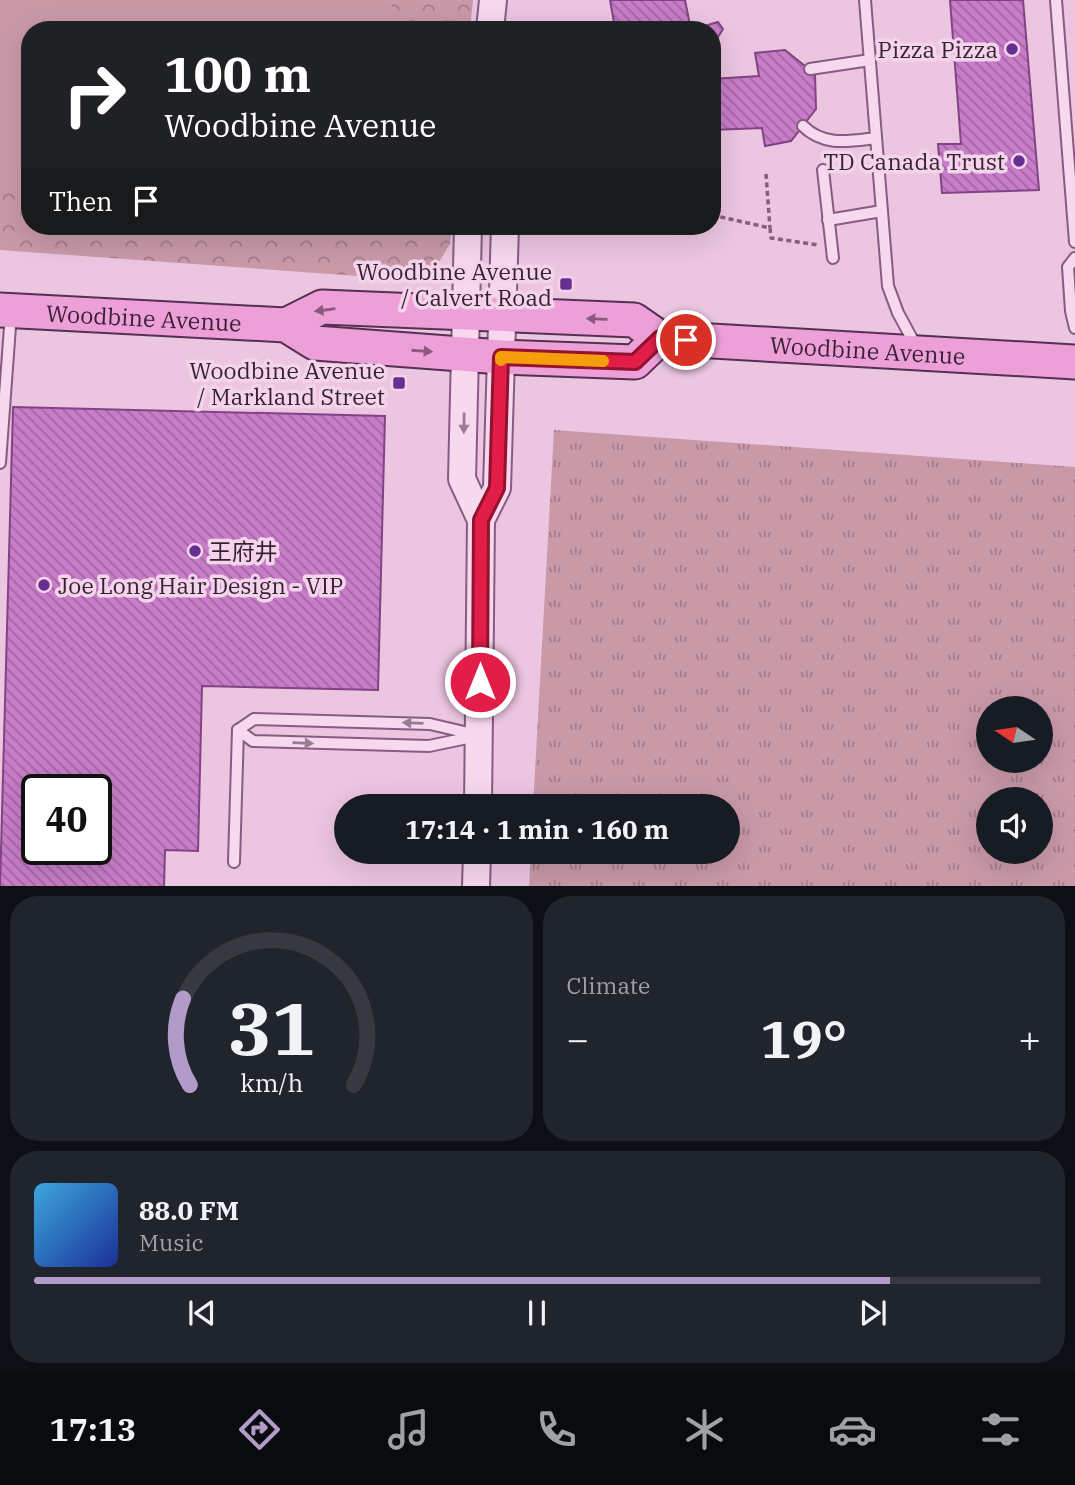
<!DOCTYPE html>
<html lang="en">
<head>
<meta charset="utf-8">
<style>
	body { margin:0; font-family:"IBM Plex Serif","Noto Sans SC",serif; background:#20242c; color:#f1f3f6; height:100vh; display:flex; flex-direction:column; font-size:26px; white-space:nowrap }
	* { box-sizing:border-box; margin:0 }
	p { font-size:23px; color:#9ea1a6 }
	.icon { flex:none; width:38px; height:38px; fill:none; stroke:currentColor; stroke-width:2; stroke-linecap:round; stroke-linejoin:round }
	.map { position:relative; height:886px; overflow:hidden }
	.drawer { display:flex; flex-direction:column; gap:10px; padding:10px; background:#0d0f14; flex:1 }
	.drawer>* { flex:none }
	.hud { position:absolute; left:21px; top:21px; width:700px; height:214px; border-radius:28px; box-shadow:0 7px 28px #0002; background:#202124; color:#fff; overflow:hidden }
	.needle { width:46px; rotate:283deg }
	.fabs { position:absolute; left:976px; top:696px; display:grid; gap:14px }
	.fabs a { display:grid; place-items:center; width:77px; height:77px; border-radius:50%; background:#171b24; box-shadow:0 7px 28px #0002; font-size:35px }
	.speed { position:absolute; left:21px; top:774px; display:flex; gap:14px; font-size:35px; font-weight:700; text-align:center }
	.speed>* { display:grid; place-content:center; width:91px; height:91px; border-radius:50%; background:#171b24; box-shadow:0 7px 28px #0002; line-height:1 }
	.speed .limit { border:4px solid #111; border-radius:10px; background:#fff; color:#111 }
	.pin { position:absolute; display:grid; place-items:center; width:60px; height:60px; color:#fff; margin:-30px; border:4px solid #fff; border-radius:50%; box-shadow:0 2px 7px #0007 }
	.me { position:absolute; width:77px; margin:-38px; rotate:0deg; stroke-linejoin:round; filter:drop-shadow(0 0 5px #0008) }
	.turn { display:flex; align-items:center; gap:24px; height:147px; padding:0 28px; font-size:32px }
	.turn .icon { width:91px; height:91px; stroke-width:2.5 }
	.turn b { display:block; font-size:49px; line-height:60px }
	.then { display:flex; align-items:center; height:66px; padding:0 28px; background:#0003; gap:14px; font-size:26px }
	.big { font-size:52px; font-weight:700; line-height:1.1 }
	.drawer .widget { flex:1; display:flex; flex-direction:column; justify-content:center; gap:10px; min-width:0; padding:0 24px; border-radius:28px; background:#20242c }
	.drawer .dial { align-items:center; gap:0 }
	.dial svg { height:182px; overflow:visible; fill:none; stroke:#363941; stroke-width:7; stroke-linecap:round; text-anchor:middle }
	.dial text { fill:#f1f3f6; stroke:none }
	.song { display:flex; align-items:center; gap:21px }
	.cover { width:84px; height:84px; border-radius:10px; background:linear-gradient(135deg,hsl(200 70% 55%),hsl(230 70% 35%)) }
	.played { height:7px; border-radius:4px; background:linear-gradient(90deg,#b39bc9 85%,#363941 85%) }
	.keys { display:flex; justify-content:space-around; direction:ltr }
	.heat { display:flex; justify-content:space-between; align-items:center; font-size:38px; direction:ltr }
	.drawer .tiles { flex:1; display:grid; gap:10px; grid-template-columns:1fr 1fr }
	.widget:last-child { grid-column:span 2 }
	.trip { position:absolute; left:334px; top:794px; width:406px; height:70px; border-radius:35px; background:#171b24; box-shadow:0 7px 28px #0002; font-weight:700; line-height:70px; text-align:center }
	.tab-bar { display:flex; height:112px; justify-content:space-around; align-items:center; background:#090b0e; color:#9ea1a6 }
	.tab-bar .icon { width:49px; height:49px }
	.tab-bar .active { color:#b39bc9 }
	.tab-bar b { font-size:32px; color:#f1f3f6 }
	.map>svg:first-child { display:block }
</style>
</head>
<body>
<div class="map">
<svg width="1075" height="887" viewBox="0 0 1075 887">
	<defs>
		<pattern id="grass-tufts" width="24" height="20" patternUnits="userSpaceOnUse" patternTransform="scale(1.75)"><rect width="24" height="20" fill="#c999a8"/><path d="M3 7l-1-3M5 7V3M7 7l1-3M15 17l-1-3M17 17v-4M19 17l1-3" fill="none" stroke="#a47c8a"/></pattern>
		<pattern id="forest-crowns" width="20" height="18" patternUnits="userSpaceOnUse" patternTransform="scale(1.75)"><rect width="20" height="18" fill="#c999a8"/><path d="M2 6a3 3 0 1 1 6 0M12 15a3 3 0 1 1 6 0" fill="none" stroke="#a47c8a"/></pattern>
		<pattern id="building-back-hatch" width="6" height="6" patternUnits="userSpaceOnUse" patternTransform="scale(1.75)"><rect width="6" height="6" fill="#c87dc8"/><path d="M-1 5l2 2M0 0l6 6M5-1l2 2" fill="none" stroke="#a366a3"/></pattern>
	</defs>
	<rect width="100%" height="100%" fill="#ecc5e1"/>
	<path fill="url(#grass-tufts)" fill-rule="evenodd" d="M554,430L1075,467V886H529L531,852H728V807H533ZM989,709H1041V761H989ZM989,800H1041V852H989Z"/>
	<polygon fill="url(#forest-crowns)" points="0,0 473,0 470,30 30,30 30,226 452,226 450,244 427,281 0,250"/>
	<polygon fill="#c999a8" points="0,0 392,0 390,30 30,30 30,186 0,185"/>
	<g fill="url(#building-back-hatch)" stroke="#824384" stroke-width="2" fill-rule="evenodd">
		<polygon points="610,0 685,0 691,30 625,30 615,28"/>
		<polygon points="950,0 1023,0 1039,190 942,193 938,144 961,144"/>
		<polygon points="718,22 723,29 718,37 712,40 712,30 691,30"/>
		<polygon points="785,50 815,74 816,109 791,141 765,146 762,128 712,130 712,79 759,76 755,53"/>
		<path d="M13,407L385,416L378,690L202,686L198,851L165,850L164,887H0ZM37,789H96V849H37Z"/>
	</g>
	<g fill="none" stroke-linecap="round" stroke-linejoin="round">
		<g stroke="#865c81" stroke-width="14">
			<g id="service">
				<polyline points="865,0 888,286 898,313 917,348"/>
				<polyline points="1056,0 1075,242"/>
				<polyline points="810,69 870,60"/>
				<path d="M803,126C824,147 850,141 876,138"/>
				<polyline points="823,170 833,258"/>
				<polyline points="828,220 882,211"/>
				<polyline points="1075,258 1068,267 1071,311 1075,328"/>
				<polyline points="0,463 11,313"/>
				<polyline points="238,730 254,719 430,724 477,735"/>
				<polyline points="238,730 253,741 429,746 477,736"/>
				<polyline points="234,862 238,730"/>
			</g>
		</g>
		<g stroke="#865c81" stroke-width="30">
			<g id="tertiary">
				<polyline points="490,30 493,0"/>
				<polyline points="468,226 462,479 481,520 478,807"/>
				<polyline points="481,520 497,488 505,226"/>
				<polyline points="476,887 477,852"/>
			</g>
		</g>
		<g stroke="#543052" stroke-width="37">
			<g id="primary">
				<path id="s1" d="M0,310L286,325L315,343L501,357L635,362L660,338"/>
				<path id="s2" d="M286,325L322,307L634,320L660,338L1075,362"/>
			</g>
		</g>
		<g stroke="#865c81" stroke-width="3.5" stroke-dasharray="5 3.5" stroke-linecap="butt">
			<polyline points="766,174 770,228"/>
			<polyline points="712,215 770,228 771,238 818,245"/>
		</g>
		<use href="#service" stroke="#f7d8ee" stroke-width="10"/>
		<use href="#tertiary" stroke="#f7d8ee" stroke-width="26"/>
		<use href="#primary" stroke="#ed9fd8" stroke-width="33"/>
	</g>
	<defs><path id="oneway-solid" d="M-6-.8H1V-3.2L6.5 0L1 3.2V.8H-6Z" transform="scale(1.75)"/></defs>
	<g fill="#89597e">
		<use href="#oneway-solid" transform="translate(325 310) rotate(172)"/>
		<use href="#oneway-solid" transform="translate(597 319) rotate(-178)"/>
		<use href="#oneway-solid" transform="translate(422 351) rotate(4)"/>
	</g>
	<g fill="#977c92">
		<use href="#oneway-solid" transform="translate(464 423) rotate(91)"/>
		<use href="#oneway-solid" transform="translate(413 723) rotate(-178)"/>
		<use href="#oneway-solid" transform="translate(303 743) rotate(2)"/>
	</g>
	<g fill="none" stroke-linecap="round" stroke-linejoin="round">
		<g stroke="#92132f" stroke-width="18">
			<polyline id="route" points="480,682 481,520 497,488 501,357 635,362 660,338 686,340"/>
		</g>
		<use href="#route" stroke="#e11d48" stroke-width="12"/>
		<polyline stroke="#f59e0b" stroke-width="12" points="501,360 501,357 603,361"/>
	</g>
	<g fill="#682f92" stroke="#f4d4ea" stroke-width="2.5">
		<circle cx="1012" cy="49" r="7"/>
		<circle cx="1019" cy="161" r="7"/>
		<rect x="559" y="277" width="14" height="14" rx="3.5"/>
		<rect x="392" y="376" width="14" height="14" rx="3.5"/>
		<circle cx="195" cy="551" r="7"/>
		<circle cx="44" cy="585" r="7"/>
	</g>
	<g text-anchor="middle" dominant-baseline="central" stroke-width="7" stroke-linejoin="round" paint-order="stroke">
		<g font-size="23" fill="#371f35" stroke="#f4d4ea" text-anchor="end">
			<text x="998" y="49">Pizza Pizza</text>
			<text x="1005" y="161">TD Canada Trust</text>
			<text x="552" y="271">Woodbine Avenue<tspan x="552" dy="26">/ Calvert Road</tspan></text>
			<text x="385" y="370">Woodbine Avenue<tspan x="385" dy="26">/ Markland Street</tspan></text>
			<text x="209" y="551" text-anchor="start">王府井</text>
			<text x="58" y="585" text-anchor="start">Joe Long Hair Design - VIP</text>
		</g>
		<g font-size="23" fill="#371f35" stroke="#f4d4ea">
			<text stroke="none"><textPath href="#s1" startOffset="144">Woodbine Avenue</textPath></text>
			<text stroke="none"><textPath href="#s2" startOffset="592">Woodbine Avenue</textPath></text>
		</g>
	</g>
</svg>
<div class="fabs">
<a><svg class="needle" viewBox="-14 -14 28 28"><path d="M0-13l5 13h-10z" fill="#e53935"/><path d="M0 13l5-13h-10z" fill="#9ea1a6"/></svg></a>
<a><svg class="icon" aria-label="sound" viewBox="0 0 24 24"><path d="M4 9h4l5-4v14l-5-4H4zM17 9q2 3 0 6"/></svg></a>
</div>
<div class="speed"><div class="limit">40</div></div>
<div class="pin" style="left:686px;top:340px;background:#d93025"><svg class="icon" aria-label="arrive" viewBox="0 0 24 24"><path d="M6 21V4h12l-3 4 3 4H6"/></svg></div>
<svg class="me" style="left:480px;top:682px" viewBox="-20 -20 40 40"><circle r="17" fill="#e11d48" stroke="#fff" stroke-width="3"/><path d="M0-11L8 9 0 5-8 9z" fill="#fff"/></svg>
<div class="trip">17:14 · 1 min · 160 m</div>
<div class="hud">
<div class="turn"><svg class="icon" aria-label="right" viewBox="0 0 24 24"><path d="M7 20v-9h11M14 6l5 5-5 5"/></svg><div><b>100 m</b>Woodbine Avenue</div></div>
<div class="then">Then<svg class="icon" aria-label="arrive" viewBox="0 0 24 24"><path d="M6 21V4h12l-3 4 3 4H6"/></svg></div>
</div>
</div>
<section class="drawer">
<div class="tiles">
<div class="widget dial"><svg viewBox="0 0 100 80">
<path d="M14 69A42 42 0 1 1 86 69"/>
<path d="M14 69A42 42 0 0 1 11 31" stroke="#b39bc9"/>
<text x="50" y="56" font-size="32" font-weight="700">31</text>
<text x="50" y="72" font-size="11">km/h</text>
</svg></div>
<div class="widget"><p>Climate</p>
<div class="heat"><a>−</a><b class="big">19°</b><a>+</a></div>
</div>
<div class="widget">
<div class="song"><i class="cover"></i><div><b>88.0 FM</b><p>Music</p></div></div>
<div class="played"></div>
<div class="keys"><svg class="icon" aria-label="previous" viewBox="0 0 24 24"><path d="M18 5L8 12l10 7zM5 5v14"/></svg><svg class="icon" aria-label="pause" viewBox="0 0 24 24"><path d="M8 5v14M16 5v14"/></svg><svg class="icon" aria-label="next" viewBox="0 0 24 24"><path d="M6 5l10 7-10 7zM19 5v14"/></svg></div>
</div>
</div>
</section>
<nav class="tab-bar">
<b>17:13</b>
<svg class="icon active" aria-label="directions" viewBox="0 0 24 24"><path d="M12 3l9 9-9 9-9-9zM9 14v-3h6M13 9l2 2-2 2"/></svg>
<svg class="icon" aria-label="music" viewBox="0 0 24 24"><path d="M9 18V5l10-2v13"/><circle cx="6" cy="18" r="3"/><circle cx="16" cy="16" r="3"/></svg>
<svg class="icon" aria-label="phone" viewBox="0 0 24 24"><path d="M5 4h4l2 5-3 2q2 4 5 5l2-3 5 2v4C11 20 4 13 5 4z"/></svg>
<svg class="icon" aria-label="climate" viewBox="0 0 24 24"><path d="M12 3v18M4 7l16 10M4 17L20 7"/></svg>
<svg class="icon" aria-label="car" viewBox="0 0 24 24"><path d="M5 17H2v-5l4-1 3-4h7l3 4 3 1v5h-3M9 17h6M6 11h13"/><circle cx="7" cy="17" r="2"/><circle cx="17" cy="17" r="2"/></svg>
<svg class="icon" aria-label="filters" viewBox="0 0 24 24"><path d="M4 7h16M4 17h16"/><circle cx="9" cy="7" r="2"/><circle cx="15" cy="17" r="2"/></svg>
</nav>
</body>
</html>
